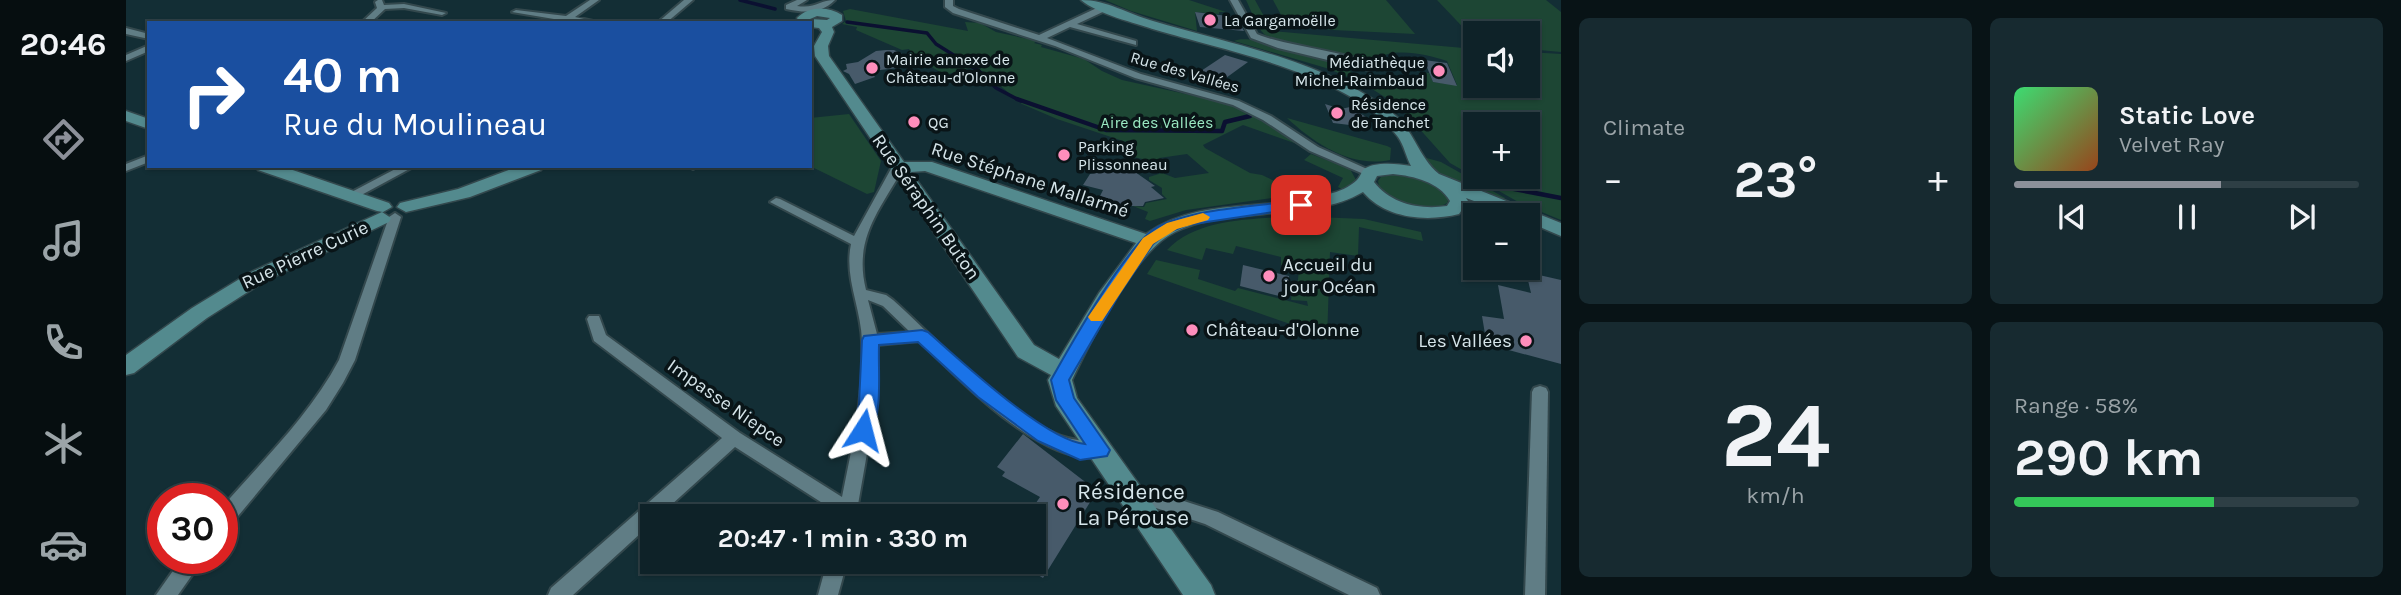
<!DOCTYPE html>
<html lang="en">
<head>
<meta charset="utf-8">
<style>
	body { margin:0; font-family:Karla,sans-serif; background:#172a30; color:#f1f3f6; height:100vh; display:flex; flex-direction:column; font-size:26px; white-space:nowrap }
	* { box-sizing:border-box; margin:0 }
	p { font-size:23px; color:#9ba4a8 }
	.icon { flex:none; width:38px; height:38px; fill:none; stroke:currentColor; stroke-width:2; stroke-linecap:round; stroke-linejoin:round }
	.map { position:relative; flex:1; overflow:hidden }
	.details { display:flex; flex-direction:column; gap:18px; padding:18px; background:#081316; width:840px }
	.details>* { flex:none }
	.guide { position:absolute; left:21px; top:21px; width:665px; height:147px; border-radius:0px; box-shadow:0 2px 5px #0004,0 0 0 2px #2e3f45; background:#1a4fa0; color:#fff; overflow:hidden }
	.controls { position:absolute; left:1337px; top:21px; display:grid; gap:14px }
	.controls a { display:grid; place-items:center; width:77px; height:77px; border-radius:0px; background:#0e2228; box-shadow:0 2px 5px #0004,0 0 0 2px #2e3f45; font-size:35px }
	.speed { position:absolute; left:21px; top:483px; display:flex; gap:14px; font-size:35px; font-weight:700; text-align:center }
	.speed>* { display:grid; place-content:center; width:91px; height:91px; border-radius:50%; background:#0e2228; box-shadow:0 2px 5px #0004,0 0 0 2px #2e3f45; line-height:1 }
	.speed .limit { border:10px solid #d22; background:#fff; color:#111 }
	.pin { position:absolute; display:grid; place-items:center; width:60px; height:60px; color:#fff; margin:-30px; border-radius:14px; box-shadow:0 4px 10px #0006 }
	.me { position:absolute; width:77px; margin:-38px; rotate:9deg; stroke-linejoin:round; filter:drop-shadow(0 0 5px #0008) }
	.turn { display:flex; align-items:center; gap:24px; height:147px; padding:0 21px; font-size:32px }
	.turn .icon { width:91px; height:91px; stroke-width:2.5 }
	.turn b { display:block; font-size:49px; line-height:60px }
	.big { font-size:52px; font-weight:700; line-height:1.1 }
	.details .tile { flex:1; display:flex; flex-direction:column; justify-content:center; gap:10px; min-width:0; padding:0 24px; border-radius:10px; background:#172a30 }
	.details .dial { align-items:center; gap:0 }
	.dial b { font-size:91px; line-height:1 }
	.song { display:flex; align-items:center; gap:21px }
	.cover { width:84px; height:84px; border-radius:10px; background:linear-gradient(135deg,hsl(140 70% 55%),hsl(20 70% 35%)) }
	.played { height:7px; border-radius:4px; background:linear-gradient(90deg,#8c9099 60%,#2e3f45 60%) }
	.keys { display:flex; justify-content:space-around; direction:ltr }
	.heat { display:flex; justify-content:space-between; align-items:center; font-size:38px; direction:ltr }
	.charge { height:10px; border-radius:5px; background:linear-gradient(90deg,#34c759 58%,#2e3f45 0) }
	.details .tiles { flex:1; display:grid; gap:18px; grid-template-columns:repeat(2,1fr) }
	.trip { position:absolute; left:514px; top:504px; width:406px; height:70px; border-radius:0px; background:#0e2228; box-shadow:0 2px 5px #0004,0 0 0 2px #2e3f45; font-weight:700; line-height:70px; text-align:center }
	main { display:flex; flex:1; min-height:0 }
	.tabs { display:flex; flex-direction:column; width:126px; justify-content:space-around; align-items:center; background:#060e10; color:#9ba4a8 }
	.tabs .icon { width:49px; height:49px }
	.tabs .on { color:#8c9099 }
	.tabs b { font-size:32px; color:#f1f3f6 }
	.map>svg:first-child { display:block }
</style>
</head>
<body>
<main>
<nav class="tabs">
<b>20:46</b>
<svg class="icon on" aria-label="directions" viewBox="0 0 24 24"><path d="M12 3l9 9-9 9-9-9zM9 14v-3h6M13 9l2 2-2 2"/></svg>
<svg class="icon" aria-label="music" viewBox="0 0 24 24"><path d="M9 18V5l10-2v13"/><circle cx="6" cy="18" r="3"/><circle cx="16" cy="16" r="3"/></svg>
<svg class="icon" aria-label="phone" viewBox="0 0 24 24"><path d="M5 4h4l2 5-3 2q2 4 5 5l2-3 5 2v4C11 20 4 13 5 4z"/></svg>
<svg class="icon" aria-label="climate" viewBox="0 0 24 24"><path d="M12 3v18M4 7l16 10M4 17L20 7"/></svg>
<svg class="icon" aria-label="car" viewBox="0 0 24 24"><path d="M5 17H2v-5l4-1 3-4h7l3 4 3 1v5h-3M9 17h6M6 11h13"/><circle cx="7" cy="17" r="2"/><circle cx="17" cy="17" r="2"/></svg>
</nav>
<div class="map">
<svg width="1435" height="595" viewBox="0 0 1435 595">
	<rect width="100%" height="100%" fill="#132e35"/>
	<g fill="#1d4634" fill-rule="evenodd">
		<polygon points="979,0 1063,0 1100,12 1093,12 1093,14 1069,12 1071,31 1005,11"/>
		<path d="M1120,0H1129L1146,31L1349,49V86H1402V52L1435,54V220L1394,203L1324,163L1273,106L1235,82L1200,68L1108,41C1121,34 1164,50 1181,53C1188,61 1202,58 1212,61C1220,64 1223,72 1229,75C1244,82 1281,94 1293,81H1298L1293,72L1303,73L1307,82L1331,85L1321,61C1302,55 1281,50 1262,54C1257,55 1251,59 1246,60C1238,60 1143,39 1138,34C1130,26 1125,10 1120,0ZM1349,124H1402V177H1349Z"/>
		<polygon points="1147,0 1260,0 1289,34 1207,30 1160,24"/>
		<polygon points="1311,0 1420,0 1435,12 1435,52 1402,49 1402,33 1349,33 1349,40"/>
		<polygon points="724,9 842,31 839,22 854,23 870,32 911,41 908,43 916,45 915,47 958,59 976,71 996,80 1105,104 1121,111 1171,144 1117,125 1077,145 1079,148 1124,173 1136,175 1175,194 1060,210 1024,221 1019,219 1022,212 1007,206 1018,207 1020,203 1041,199 1036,194 1036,188 1023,180 1023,177 1036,173 1049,178 1083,173 1061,154 1033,158 1037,163 1034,163 1003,156 1004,151 1000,150 1003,143 931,119 896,104 858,72 844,68 819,75 786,55 783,49 776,50 730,30 731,27 716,24 720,21 717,11"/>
		<polygon points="723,114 755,161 748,192 741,194 684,166 684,118"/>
		<path d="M1161,118L1261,146L1265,148L1264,160C1225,168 1189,144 1161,118Z"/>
		<polygon points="1185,154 1224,169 1230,180 1220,191 1212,187 1217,178 1178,160"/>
		<path d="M1297,157L1315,162L1379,198L1377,200C1351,193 1313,181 1297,157Z"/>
		<path d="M1271,174C1292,178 1310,181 1323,199L1321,203C1301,215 1267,203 1253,186L1252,181L1255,177Z"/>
		<path d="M1166,216L1238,219L1295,232L1297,241L1233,227L1232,256L1204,252L1201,340L1164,324L1021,274L1030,260L1074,270L1072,279L1109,291L1112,288L1182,306L1181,301L1165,300L1166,290L1171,289L1173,270L1155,265V257L1110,246L1107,254L1080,248L1076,260L1041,250C1072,218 1123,220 1166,216Z"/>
	</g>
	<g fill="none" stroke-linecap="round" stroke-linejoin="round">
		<g stroke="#0b1031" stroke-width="3.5">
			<polyline points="614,0 649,9"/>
			<polyline points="721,22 801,33 810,44 853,71 870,88 895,101"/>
		</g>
		<g stroke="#0b1031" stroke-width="4.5">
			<polyline points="891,99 980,130 1096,131 1099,122 1124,116"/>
			<polyline points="1359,179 1383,188 1435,198"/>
		</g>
	</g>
	<g fill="#475a6a">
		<polygon points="1069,12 1110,17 1118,31 1074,27"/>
		<polygon points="760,50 768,50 799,65 745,71 749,77 729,84 723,74 717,71 721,69 720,64 732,62 750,51"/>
		<polygon points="1099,55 1122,62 1093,83 1069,75"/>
		<polygon points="1298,60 1321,63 1331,86 1307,82"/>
		<polygon points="1199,104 1215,109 1224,107 1240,117 1232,126 1207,123"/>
		<polygon points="1002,167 1029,186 1025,187 1038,198 1019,202 1017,206 997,206 972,200 977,190 957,185 964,174 975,172 976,168"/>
		<polygon points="1117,265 1163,276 1161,298 1114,286"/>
		<polygon points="1400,272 1435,280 1435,364 1379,349 1360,340 1356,316 1378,319 1372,285 1405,293"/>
		<polygon points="897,434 971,491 917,578 890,562 908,562 908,516 901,516 914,497 876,476 879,472 871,467"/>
	</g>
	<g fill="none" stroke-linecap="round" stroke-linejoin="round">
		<g stroke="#33484d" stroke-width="4">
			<g id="street">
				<polygon points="252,0 256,0 258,5 278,4 320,13 316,15 278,8 259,9 244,23 235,23 251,8 249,2"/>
				<polygon points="464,0 473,0 449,17 476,23 452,23 386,12 390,10 440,16"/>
				<polygon points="558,0 567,0 540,23 531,23"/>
				<path d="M671,0H681L671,6C690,9 693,0 709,0C695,14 679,13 660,9V5Z"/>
				<polygon points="819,0 827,0 827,6 833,9 913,35 975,6 981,6 981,10 951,24 1010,41 1010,45 944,27 921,38 1015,74 1113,101 1145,116 1192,147 1250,173 1244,176 1240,175 1184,151 1137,120 1107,105 1009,78 929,46 827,13 819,7"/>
				<path d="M1104,0H1112L1131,34C1164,48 1223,50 1248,67L1243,70L1152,48L1125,38Z"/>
				<polygon points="0,28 23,34 23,39 0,34"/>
				<polygon points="23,45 23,51 0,61 0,55"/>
				<polygon points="23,155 23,162 0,171 0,164"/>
				<path d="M772,164L778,167C754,210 727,238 740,290L760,295L767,300C815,343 870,406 928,433C949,443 962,439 980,445L983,450L980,455C923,474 831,378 794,341L751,345L749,408L730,516H712V513L609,447L533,516H527V522L447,595H422L425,588L596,438L468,341L461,319L463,316H473L480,335L614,433L716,497C726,446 739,393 736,341C735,307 718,278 725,244L644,202L650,198L654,199L728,236L766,167ZM742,300L757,306L784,332L751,334Z"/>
				<polygon points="275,166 289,166 228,199 224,200 218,196"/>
				<polygon points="561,166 572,166 567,169"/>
				<path d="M269,213L275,217L229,360L217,383L200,410L103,527L96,529V507C137,460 184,415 213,360L263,217Z"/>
				<polygon points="1414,386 1420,388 1422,392 1419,595 1399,595 1406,392 1408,388"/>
				<polygon points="1030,492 1092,512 1251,588 1254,595 1223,595 1079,524 1030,508 1010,509 1004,506 1001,501 1004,496"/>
				<polygon points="56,558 78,558 52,595 30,595"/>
				<polygon points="701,562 721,562 712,595 692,595"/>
			</g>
		</g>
		<g stroke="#33484d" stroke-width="3">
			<g id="secondary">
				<path d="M955,0C981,0 1002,14 1027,21C1107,45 1198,60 1265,112C1288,129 1292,157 1313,174L1435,223V236L1402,222V215H1386L1340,198L1342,201L1333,214C1301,222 1260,219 1237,192C1208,209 1172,211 1138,214C1108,217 1077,218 1049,232C1009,251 965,340 946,380L951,398L1085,585L1089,595H1057L930,406L922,380L925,375L892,357L689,56L688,46L696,32L693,28L684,27V23H674L671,18C683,6 702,6 716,15V21L706,27L708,32L702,46L703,56L778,162H806L1020,234C1073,196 1143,212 1203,194C1212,192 1224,187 1231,180C1234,177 1235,173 1237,170C1248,161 1272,164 1285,166C1280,157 1278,145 1272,137C1228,75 1100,51 1030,30C1009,23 971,14 955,0ZM691,16L704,18L701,20L684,19ZM799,171L1010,243L973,293L933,359L908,345L785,172ZM1267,174C1288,176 1313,182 1324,201L1321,206C1294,210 1265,204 1248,182L1251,176Z"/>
				<polygon points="0,111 23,119 23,129 0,121"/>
				<polygon points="130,166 155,166 263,203 266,207 257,212 251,211 132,170"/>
				<polygon points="393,166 417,166 415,170 344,197 280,212 271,207 274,203 332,189"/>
				<polygon points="256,212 265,218 263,222 139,281 81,318 8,373 0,375 0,355 66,308 125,272"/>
			</g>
		</g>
		<use href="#street" fill="#607d85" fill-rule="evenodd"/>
		<use href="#secondary" fill="#538a8e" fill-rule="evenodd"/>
	</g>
	<path fill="#1a73e8" stroke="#114b97" stroke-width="2" d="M1175,200L1182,205L1180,207L1061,225L1041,233L1027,244L994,293L943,380L948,398L984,450L981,456L954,460L912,441L852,397L792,342L753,345C752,373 757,411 744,436L737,438L730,436L727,430L733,404L736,340L738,336L796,330L802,332C834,360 919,440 959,444L930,400L925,380C944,346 1001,243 1032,227C1067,208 1135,206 1175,200Z"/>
	<polygon fill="#f59e0b" points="1077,213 1084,217 1082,220 1051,229 1027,244 976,321 965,321 962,317 1017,238 1041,223"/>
	<g fill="#fe8ebc" stroke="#091417" stroke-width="2.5">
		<circle cx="1084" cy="20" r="7"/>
		<circle cx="746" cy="68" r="7"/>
		<circle cx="1313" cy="71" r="7"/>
		<circle cx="1211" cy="113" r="7"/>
		<circle cx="788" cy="122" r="7"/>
		<circle cx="938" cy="155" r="7"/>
		<circle cx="1143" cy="276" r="7"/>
		<circle cx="1066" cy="330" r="7"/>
		<circle cx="1400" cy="341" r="7"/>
		<circle cx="937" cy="504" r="7"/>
	</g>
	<g text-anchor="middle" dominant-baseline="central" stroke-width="7" stroke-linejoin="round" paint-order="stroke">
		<g font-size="16" fill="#d6e5ea" stroke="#091417" text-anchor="start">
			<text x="1098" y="20">La Gargamoëlle</text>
			<text x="760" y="59">Mairie annexe de<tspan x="760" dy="18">Château-d'Olonne</tspan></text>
			<text x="1299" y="62" text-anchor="end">Médiathèque<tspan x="1299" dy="18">Michel-Raimbaud</tspan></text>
			<text x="1225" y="104">Résidence<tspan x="1225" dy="18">de Tanchet</tspan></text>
			<text x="802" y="122">QG</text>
			<text x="952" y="146">Parking<tspan x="952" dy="18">Plissonneau</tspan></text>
		</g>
		<g font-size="16" fill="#d6e5ea" stroke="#091417">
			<text transform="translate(1059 72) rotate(16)">Rue des Vallées</text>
		</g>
		<g font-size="16" fill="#9ae8c2" stroke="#091417">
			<text x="1031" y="122">Aire des Vallées</text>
		</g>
		<g font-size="19" fill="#d6e5ea" stroke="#091417">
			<text transform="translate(904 180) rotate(18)">Rue Stéphane Mallarmé</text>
			<text transform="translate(800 207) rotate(55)">Rue Séraphin Buton</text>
			<text transform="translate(179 255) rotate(-25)">Rue Pierre Curie</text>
			<text transform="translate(600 403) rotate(35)">Impasse Niepce</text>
		</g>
		<g font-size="19" fill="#d6e5ea" stroke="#091417" text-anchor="start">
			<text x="1157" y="265">Accueil du<tspan x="1157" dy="22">jour Océan</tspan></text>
			<text x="1080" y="330">Château-d'Olonne</text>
			<text x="1386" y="341" text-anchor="end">Les Vallées</text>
		</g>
		<g font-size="23" fill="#d6e5ea" stroke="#091417" text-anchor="start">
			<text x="951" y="491">Résidence<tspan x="951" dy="26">La Pérouse</tspan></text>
		</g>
	</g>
</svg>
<div class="controls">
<a><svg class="icon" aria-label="sound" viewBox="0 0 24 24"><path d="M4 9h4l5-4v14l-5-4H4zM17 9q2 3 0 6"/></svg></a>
<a>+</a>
<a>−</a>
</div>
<div class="speed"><div class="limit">30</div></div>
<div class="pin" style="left:1175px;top:205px;background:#d93025"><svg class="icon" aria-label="arrive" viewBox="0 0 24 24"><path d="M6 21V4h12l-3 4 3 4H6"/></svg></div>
<svg class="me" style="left:737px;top:430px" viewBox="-20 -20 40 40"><path d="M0-17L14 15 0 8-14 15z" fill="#1a73e8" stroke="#fff" stroke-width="4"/></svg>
<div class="trip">20:47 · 1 min · 330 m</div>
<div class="guide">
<div class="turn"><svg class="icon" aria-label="right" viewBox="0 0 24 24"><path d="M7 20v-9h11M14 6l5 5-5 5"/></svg><div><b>40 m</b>Rue du Moulineau</div></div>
</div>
</div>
<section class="details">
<div class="tiles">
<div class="tile"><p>Climate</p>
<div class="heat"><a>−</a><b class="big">23°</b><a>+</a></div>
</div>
<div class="tile">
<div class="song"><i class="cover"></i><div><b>Static Love</b><p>Velvet Ray</p></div></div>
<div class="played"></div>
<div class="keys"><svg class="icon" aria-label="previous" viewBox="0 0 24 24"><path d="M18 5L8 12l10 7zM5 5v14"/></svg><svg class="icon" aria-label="pause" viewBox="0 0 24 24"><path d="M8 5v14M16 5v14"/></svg><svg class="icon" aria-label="next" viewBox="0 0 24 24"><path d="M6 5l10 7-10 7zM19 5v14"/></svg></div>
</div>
<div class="tile dial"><b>24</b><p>km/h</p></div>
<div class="tile"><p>Range · 58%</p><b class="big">290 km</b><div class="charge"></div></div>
</div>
</section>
</main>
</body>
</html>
